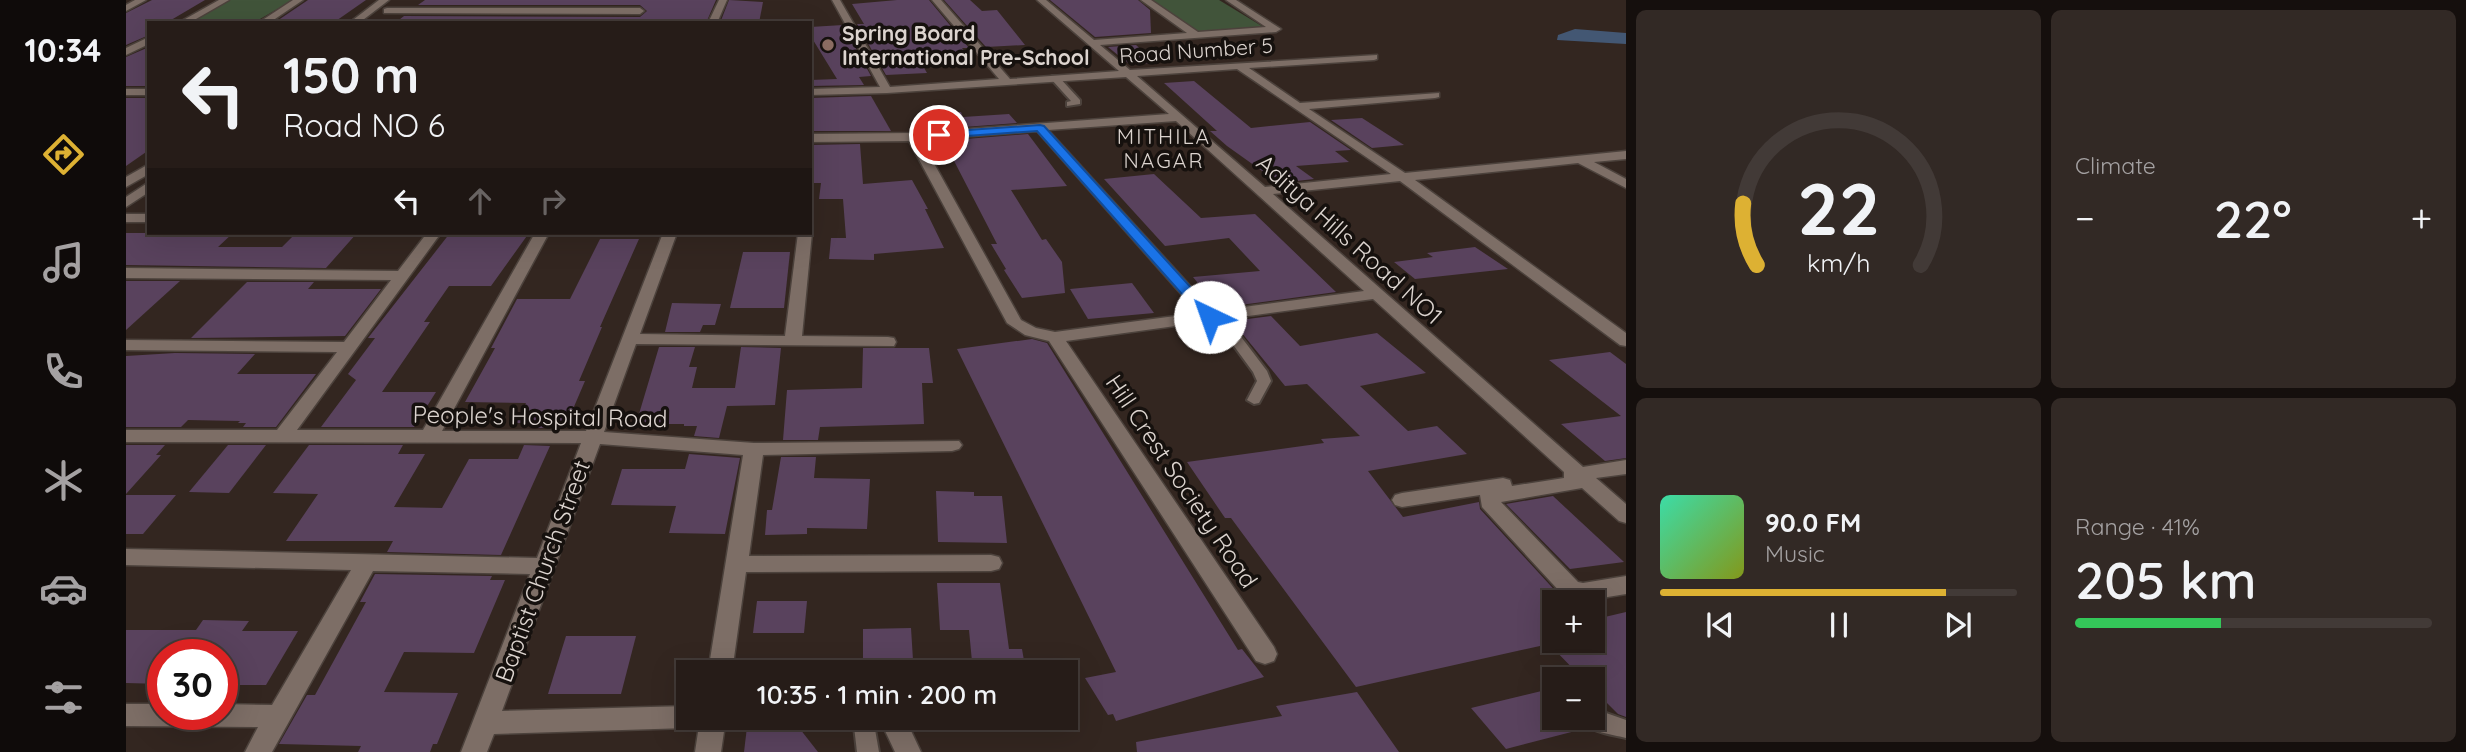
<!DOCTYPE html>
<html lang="en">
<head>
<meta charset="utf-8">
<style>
	body { margin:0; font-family:Quicksand,sans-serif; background:#322925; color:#f1f3f6; height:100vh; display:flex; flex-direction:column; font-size:26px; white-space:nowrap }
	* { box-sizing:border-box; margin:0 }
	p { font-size:23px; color:#a4a1a2 }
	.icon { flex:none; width:38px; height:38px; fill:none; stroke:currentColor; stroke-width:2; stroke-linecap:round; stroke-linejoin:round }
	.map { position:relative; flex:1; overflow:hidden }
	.panel { display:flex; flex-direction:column; gap:10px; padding:10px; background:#150f0d; width:840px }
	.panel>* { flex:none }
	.hud { position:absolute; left:21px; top:21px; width:665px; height:214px; border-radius:0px; box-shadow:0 7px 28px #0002,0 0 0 2px #423a37; background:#261c18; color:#f1f3f6; overflow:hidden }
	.controls { position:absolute; left:1416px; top:590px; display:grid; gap:14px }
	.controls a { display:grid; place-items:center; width:63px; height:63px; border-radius:0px; background:#261c18; box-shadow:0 7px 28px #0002,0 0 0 2px #423a37; font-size:35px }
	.speed { position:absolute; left:21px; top:639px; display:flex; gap:14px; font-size:35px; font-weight:700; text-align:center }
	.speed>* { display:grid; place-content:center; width:91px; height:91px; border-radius:50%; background:#261c18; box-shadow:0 7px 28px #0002,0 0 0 2px #423a37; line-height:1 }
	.speed .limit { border:10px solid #d22; background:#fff; color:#111 }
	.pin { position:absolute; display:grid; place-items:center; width:60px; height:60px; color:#fff; margin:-30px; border:4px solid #fff; border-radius:50%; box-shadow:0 2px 7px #0007 }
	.me { position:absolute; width:77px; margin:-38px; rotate:318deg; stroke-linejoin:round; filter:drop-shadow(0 0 5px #0008) }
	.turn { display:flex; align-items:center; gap:24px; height:147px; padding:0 21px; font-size:32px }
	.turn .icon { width:91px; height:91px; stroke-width:2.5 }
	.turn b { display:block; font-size:49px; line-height:60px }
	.lanes { display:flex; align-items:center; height:66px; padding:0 21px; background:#0003; justify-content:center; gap:35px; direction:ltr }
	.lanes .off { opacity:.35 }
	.big { font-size:52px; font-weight:600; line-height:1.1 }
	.panel .card { flex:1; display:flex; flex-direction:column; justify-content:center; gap:10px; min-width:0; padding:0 24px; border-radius:10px; background:#322925 }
	.panel .dial { align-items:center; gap:0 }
	.dial svg { height:182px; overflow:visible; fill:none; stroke:#423a37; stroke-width:7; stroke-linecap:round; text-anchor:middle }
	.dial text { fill:#f1f3f6; stroke:none }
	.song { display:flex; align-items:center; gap:21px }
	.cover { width:84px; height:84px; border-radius:10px; background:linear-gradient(135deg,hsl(160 70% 55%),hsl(70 70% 35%)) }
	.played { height:7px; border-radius:4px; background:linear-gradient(90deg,#ddb133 80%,#423a37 80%) }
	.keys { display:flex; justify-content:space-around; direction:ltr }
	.heat { display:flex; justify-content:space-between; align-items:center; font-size:38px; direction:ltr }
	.charge { height:10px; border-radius:5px; background:linear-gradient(90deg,#34c759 41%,#423a37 0) }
	.panel .tiles { flex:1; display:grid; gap:10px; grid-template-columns:repeat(2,1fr) }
	.trip { position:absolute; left:550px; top:660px; width:402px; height:70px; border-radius:0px; background:#261c18; box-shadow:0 7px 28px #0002,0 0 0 2px #423a37; font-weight:600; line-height:70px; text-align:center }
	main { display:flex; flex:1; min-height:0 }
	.tabs { display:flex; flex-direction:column; width:126px; justify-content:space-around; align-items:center; background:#0f0b0a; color:#a4a1a2 }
	.tabs .icon { width:49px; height:49px }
	.tabs .selected { color:#ddb133 }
	.tabs b { font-size:32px; color:#f1f3f6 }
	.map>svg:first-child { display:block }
</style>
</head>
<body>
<main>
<nav class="tabs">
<b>10:34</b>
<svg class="icon selected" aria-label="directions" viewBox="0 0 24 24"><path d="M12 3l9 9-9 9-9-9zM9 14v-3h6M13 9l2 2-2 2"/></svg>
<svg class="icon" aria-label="music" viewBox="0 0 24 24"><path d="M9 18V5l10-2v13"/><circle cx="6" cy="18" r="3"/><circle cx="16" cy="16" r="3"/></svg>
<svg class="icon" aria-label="phone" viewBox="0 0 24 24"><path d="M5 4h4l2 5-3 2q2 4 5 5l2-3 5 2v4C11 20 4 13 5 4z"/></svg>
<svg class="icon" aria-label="climate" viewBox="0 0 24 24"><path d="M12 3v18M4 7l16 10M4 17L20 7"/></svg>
<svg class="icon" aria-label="car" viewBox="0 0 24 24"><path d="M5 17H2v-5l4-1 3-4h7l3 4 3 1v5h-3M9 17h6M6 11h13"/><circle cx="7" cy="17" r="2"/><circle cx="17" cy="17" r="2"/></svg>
<svg class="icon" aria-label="filters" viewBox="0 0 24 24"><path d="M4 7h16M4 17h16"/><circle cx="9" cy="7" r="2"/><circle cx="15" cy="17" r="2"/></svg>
</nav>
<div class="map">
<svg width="1500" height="752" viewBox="0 0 1500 752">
	<rect width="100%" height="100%" fill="#332620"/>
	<g fill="#41543a">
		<polygon points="103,0 167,0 134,19 68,19"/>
		<polygon points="1024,0 1093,0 1139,28 1072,32"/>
	</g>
	<polygon fill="#435773" points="1449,29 1500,33 1500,44 1431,40 1432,35"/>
	<g fill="#59425d">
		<polygon points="26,0 79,0 40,23 23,23 23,35 0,45 0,13"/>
		<polygon points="182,0 240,0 207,23 148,23"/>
		<polygon points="299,0 590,0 580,23 269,23 278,16 514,17 521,11 514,5 292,5"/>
		<polygon points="603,0 637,2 633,23 594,23"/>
		<polygon points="771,0 803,0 843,48 836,48 842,56 793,59 801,73 760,75 731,24 738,24 726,4"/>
		<polygon points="818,0 844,0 856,11 871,10 899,45 860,47"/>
		<polygon points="924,0 1012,0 1024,10 1025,33 969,37"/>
		<polygon points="717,25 745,76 733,77 738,85 684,86 684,80 711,79 684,35 684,27"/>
		<polygon points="1010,45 1030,63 1003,64 982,47"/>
		<polygon points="23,47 23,86 0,86 0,57"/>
		<polygon points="1068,81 1125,128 1184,122 1225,150 1209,151 1223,162 1170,166 1188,179 1153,183 1101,146 1084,131 1091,131 1038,83"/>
		<polygon points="745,96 765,131 684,131 684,98"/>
		<polygon points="0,98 23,98 23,150 0,166"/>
		<polygon points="835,112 837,117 883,114 891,123 798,130 792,114"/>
		<polygon points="1236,118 1278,145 1246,148 1205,120"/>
		<polygon points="902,134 941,186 885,190 916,240 920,239 936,262 939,293 896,298 878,270 880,269 865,244 871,244 826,157 810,158 803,142"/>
		<polygon points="734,144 737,184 786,180 802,209 799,209 818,248 748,254 748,260 703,259 705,238 720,238 717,199 693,199 695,183 684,183 684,145"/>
		<polygon points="1028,174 1075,218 1129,214 1210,292 1092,308 1067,277 1134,271 1103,238 1039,246 978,179"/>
		<polygon points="0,233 107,233 92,247 156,247 170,233 231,233 200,268 0,265"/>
		<polygon points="324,233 403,233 365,286 323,286 298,322 304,322 256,392 310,392 288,427 195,427 230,380 222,374 249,338 242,338"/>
		<polygon points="474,239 513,239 474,327 476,327 453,381 459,381 441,423 433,423 431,428 406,428 409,423 390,423 400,403 339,402 369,348 365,348 391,299 444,299"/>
		<polygon points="1349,247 1382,269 1289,279 1268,262 1307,257 1301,253"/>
		<polygon points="617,252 664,252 658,308 604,308"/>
		<polygon points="0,281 54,281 0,330"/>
		<polygon points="121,282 188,282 182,289 255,289 219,336 65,338"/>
		<polygon points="1006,283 1028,313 962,319 944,289"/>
		<polygon points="546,303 595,304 589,325 577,325 574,332 539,332"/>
		<polygon points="1145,316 1174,346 1251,333 1300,373 1234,386 1282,431 1311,426 1341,454 1242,471 1277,517 1353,502 1354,509 1434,596 1442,599 1428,602 1428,640 1466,640 1466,620 1500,612 1500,717 1492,714 1466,688 1466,679 1457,679 1423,644 1230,687 1105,518 1099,518 1061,462 1198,443 1195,439 1234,436 1181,384 1159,386 1106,321"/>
		<polygon points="906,339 921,343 1112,650 1116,649 1138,677 990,721 987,714 982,715 959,678 990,672 831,349"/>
		<polygon points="533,347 569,347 563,367 571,367 566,388 609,388 615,347 655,348 649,405 601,406 593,438 568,436 571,426 558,426 558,424 510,424"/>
		<polygon points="737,348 803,348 807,383 796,383 798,424 694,427 692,440 657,440 661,390 736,388"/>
		<polygon points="1484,352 1500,364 1500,458 1479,461 1435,424 1495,416 1423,360"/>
		<polygon points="49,353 129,354 111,374 190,374 150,427 117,427 120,423 112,423 114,421 62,420 55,427 0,427 0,356"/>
		<polygon points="0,445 39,445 30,455 35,455 0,494"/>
		<polygon points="102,445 140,445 103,493 63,492"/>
		<polygon points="183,445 277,445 272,454 299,454 268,507 316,508 343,459 392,459 398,445 424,446 375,555 261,552 267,541 160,541 192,494 147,493"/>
		<polygon points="563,454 614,458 599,534 543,533 550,506 485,505 496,469 559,469"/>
		<polygon points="655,457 690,457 688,478 744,479 741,529 681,528 681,534 639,535 641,510 646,510"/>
		<polygon points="810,491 848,492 848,496 876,496 881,543 812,542"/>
		<polygon points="0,495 50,495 17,534 0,534"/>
		<polygon points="1427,496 1498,562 1444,569 1380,504"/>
		<polygon points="249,574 366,576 364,580 379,580 348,653 278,652 258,692 332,693 311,744 307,744 304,752 232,752 235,746 153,744 181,695 189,695 240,602 234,602"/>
		<polygon points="811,583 874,583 883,649 896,649 900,672 847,672 843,630 814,630"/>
		<polygon points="631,601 681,601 678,633 627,633"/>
		<polygon points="77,620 123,621 116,631 172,631 140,685 96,685 96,654 37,654 37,684 0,683 0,630 70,630"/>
		<polygon points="785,628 787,660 737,660 737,629"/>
		<polygon points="440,636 510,636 495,694 422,694"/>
		<polygon points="1428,688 1428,718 1453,718 1461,728 1380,749 1345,708"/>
		<polygon points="1231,692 1273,752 1011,752 1010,742 1156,716 1150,706"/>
		<polygon points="621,727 674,729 692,752 618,752"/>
	</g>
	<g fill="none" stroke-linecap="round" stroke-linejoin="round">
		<g stroke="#4c423c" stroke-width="4">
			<g id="service">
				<polygon points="926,76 932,76 954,100 954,104 941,106 941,102 945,101 926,80"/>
				<polygon points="1092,312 1097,313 1141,371 1145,381 1133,403 1128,404 1121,400 1131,381 1127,372 1086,316"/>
				<path d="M1466,708L1500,720V738C1485,734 1463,733 1456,718H1466Z"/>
				<polygon points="727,718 747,718 753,752 731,752"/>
			</g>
		</g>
		<g stroke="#4c423c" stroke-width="3">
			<g id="minor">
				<polygon points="9,0 20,0 0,11 0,5"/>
				<polygon points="93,0 103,0 63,23 52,23"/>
				<polygon points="167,0 177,0 143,23 132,23"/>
				<polygon points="593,0 601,0 591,23 582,23"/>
				<path d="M706,0H714L764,87L873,79L806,0H815L884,79L993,71L911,0H920L968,40L1061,33L1015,0H1025L1072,32L1140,27L1100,0H1110L1155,29L1150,32L974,45L1004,70L1251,55V59L1248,60L1123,68L1174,103L1313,93V97L1309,98L1183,109L1279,173L1500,151V159L1468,162L1500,179V188L1452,163L1289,180L1500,333V346L1494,345L1274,181L1147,194L1457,467L1500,460V474L1470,478L1500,504V523L1493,521L1456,488L1375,502L1452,582L1457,583L1500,576V594L1457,601L1436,594L1356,507L1354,495L1276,507L1269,505L1266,500L1269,495L1276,493L1377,478L1384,480L1386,486L1438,478V472L1247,299L940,341L1148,647L1151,654L1148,661L1139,664L1130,661L923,341L899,335L881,323L783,141L684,142V134L787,133L1043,114L1000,77L761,93L684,95V89L754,87ZM1111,69L1265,174L1139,187L1011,76ZM1050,121L1238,291L1087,311L922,130ZM911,131L1072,313L929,332L910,328L895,320L795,140Z"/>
				<polygon points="261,8 514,8 518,11 514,14 258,13 258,9"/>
				<polygon points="23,37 23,44 0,55 0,48"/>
				<rect x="0" y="89" width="23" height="6"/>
				<rect x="0" y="214" width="23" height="8"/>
				<polygon points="684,230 686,233 676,336 762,337 768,338 770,342 768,346 510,344 478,432 628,443 833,441 836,445 833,449 826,451 637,455 623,556 865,555 873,557 876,563 873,569 865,571 620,572 606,672 582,672 617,455 474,444 376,711 562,706 562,718 600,718 595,752 569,752 574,719 571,725 562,728 368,734 361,752 335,752 404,574 247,571 146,752 119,752 132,727 0,726 0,704 37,704 37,714 96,714 96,704 146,705 225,570 0,565 0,549 411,558 455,443 0,442 0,430 151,430 211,352 0,350 0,340 218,342 265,280 0,278 0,268 272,271 301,233 315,233 171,430 297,430 409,233 423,233 316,431 460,431 537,233 551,233 514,334 659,336 672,233 684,233"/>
				<polygon points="753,718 779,718 795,752 769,752"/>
			</g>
		</g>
		<g stroke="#4c423c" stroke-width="3">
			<g id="secondary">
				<polygon points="253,0 263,0 233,23 223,23"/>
				<polygon points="23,164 23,174 0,187 0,177"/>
				<polygon points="23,182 23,192 0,207 0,197"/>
			</g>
		</g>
		<use href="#service" fill="#7d6e66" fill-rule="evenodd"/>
		<use href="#minor" fill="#7d6e66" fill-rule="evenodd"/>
		<use href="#secondary" fill="#7d6e66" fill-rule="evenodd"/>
	</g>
	<polygon fill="#1a73e8" stroke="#114b97" stroke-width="2" points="914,125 918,126 1089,314 1091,317 1089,320 1079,320 911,131 813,138 808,135 813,132"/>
	<circle fill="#8d6e63" stroke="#16110e" stroke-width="2.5" cx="702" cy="45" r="7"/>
	<g text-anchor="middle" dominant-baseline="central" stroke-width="7" stroke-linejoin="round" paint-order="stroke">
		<g font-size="21" font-weight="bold" fill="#dcd4cf" stroke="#16110e" text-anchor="start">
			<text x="716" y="33">Spring Board<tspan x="716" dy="24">International Pre-School</tspan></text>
		</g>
		<g font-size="21" fill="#dcd4cf" stroke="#16110e">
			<text transform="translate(1070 50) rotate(-4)">Road Number 5</text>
		</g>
		<g font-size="21" letter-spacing="2" fill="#dcd4cf" stroke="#16110e">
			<text x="1038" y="136">MITHILA<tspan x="1038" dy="24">NAGAR</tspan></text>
		</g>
		<g font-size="24" fill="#dcd4cf" stroke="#16110e">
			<text transform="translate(1224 239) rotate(42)">Aditya Hills Road NO1</text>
			<text transform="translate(414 416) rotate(1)">People's Hospital Road</text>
			<text transform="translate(1056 481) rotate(56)">Hill Crest Society Road</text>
			<text transform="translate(416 571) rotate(-70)">Baptist Church Street</text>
		</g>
	</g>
</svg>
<div class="controls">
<a>+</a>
<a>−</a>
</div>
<div class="speed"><div class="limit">30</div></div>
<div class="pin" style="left:813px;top:135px;background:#d93025"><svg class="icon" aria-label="arrive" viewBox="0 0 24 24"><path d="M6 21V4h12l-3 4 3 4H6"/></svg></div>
<svg class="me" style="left:1084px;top:317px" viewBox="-20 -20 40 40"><circle r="19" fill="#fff"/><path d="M0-13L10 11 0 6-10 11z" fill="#1a73e8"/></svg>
<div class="trip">10:35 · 1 min · 200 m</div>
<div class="hud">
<div class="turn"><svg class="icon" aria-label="left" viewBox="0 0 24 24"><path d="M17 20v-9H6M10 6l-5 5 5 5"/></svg><div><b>150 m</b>Road NO 6</div></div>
<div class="lanes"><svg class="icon" aria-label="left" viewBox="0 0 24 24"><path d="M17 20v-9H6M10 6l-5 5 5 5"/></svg><svg class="icon off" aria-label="ahead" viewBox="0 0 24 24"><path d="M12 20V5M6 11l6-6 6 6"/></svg><svg class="icon off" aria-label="right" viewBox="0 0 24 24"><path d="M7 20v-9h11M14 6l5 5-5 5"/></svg></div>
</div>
</div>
<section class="panel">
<div class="tiles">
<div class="card dial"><svg viewBox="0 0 100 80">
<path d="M14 69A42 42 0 1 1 86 69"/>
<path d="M14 69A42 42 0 0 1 8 42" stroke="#ddb133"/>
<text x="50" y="56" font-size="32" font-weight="700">22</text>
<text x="50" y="72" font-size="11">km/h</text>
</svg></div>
<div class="card"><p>Climate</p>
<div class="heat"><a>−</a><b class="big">22°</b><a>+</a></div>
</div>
<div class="card">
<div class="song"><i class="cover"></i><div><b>90.0 FM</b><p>Music</p></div></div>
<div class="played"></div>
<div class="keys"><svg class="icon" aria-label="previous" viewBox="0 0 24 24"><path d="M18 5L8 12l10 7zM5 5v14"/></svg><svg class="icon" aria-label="pause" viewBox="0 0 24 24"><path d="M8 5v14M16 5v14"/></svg><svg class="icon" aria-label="next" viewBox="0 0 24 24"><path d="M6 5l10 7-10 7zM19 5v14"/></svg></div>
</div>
<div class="card"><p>Range · 41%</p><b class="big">205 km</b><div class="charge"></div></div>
</div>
</section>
</main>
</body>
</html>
